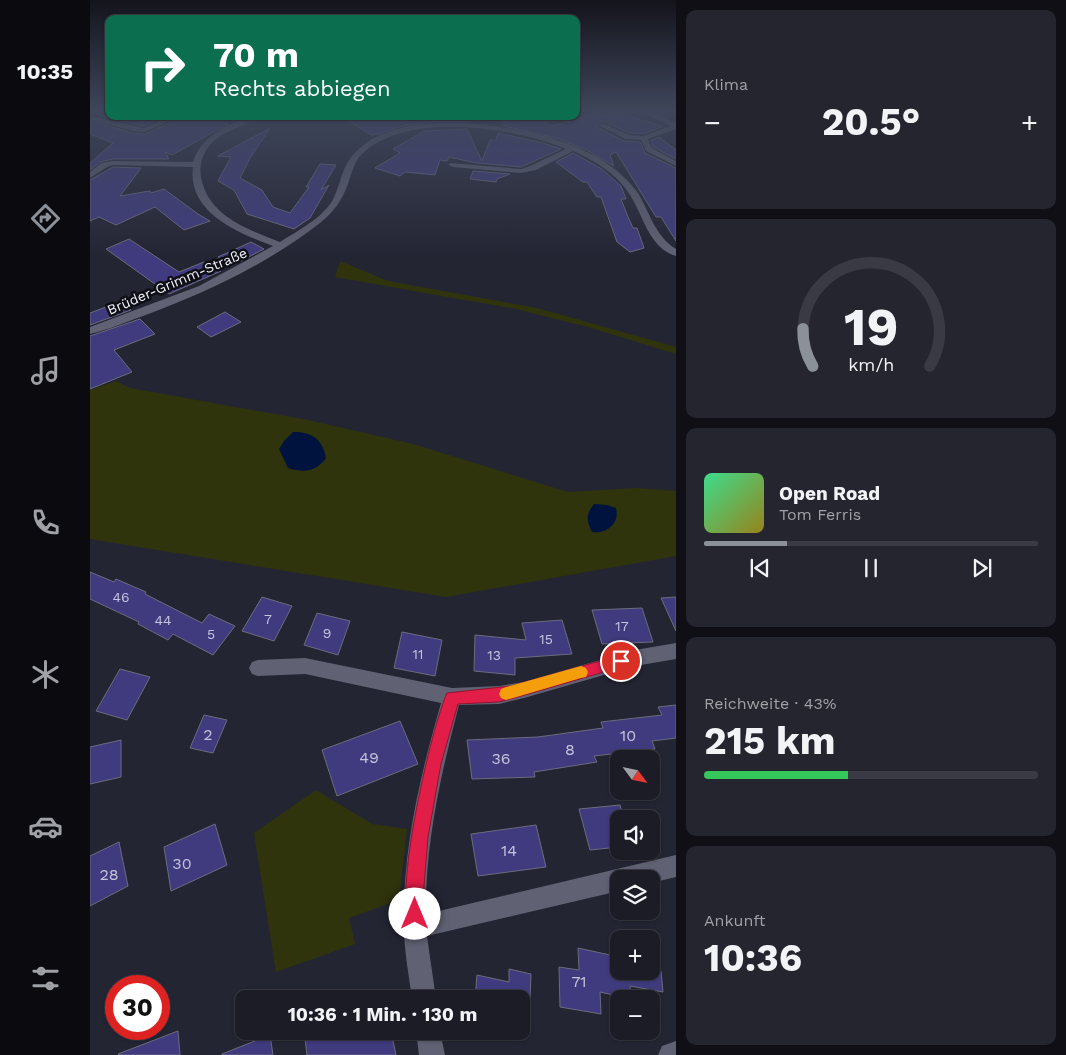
<!DOCTYPE html>
<html lang="de">
<head>
<meta charset="utf-8">
<style>
	body { margin:0; font-family:"Work Sans",sans-serif; background:#24252e; color:#f1f3f6; height:100vh; display:flex; flex-direction:column; font-size:19px; white-space:nowrap }
	* { box-sizing:border-box; margin:0 }
	p { font-size:16px; color:#a0a1a7 }
	.icon { flex:none; width:28px; height:28px; fill:none; stroke:currentColor; stroke-width:2; stroke-linecap:round; stroke-linejoin:round }
	.map { position:relative; flex:1; overflow:hidden }
	.panel { display:flex; flex-direction:column; gap:10px; padding:10px; background:#0f0f15; width:390px }
	.panel>* { flex:none }
	.guide { position:absolute; left:15px; top:15px; width:475px; height:105px; border-radius:10px; box-shadow:0 1px 4px #0004,0 0 0 1px #393a43; background:#0b6e4f; color:#fff; overflow:hidden }
	.needle { width:32px; rotate:123deg }
	.buttons { position:absolute; left:520px; top:750px; display:grid; gap:10px }
	.buttons a { display:grid; place-items:center; width:50px; height:50px; border-radius:10px; background:#1b1c26; box-shadow:0 1px 4px #0004,0 0 0 1px #393a43; font-size:25px }
	.speed { position:absolute; left:15px; top:975px; display:flex; gap:10px; font-size:25px; font-weight:700; text-align:center }
	.speed>* { display:grid; place-content:center; width:65px; height:65px; border-radius:50%; background:#1b1c26; box-shadow:0 1px 4px #0004,0 0 0 1px #393a43; line-height:1 }
	.speed .limit { border:8px solid #d22; background:#fff; color:#111 }
	.pin { position:absolute; display:grid; place-items:center; width:42px; height:42px; color:#fff; margin:-21px; border:2px solid #fff; border-radius:50%; box-shadow:0 1px 5px #0007 }
	.me { position:absolute; width:55px; margin:-28px; rotate:0deg; stroke-linejoin:round; filter:drop-shadow(0 0 4px #0008) }
	.turn { display:flex; align-items:center; gap:18px; height:105px; padding:0 25px; font-size:22px }
	.turn .icon { width:65px; height:65px; stroke-width:2.5 }
	.turn b { display:block; font-size:35px; line-height:42px }
	.big { font-size:38px; font-weight:700; line-height:1.1 }
	.panel .widget { flex:1; display:flex; flex-direction:column; justify-content:center; gap:8px; min-width:0; padding:0 18px; border-radius:10px; background:#24252e }
	.panel .dial { align-items:center; gap:0 }
	.dial svg { height:130px; overflow:visible; fill:none; stroke:#393a43; stroke-width:7; stroke-linecap:round; text-anchor:middle }
	.dial text { fill:#f1f3f6; stroke:none }
	.song { display:flex; align-items:center; gap:15px }
	.cover { width:60px; height:60px; border-radius:8px; background:linear-gradient(135deg,hsl(150 70% 55%),hsl(50 70% 35%)) }
	.played { height:5px; border-radius:2px; background:linear-gradient(90deg,#8c9099 25%,#393a43 25%) }
	.keys { display:flex; justify-content:space-around; direction:ltr }
	.heat { display:flex; justify-content:space-between; align-items:center; font-size:28px; direction:ltr }
	.charge { height:8px; border-radius:4px; background:linear-gradient(90deg,#34c759 43%,#393a43 0) }
	.trip { position:absolute; left:145px; top:990px; width:295px; height:50px; border-radius:10px; background:#1b1c26; box-shadow:0 1px 4px #0004,0 0 0 1px #393a43; font-weight:700; line-height:50px; text-align:center }
	main { display:flex; flex:1; min-height:0 }
	.tabs { display:flex; flex-direction:column; width:90px; justify-content:space-around; align-items:center; background:#0b0b0f; color:#a0a1a7 }
	.tabs .icon { width:35px; height:35px }
	.tabs .current { color:#8c9099 }
	.tabs b { font-size:22px; color:#f1f3f6 }
	.map>svg:first-child { display:block }
</style>
</head>
<body>
<main>
<nav class="tabs">
<b>10:35</b>
<svg class="icon current" aria-label="directions" viewBox="0 0 24 24"><path d="M12 3l9 9-9 9-9-9zM9 14v-3h6M13 9l2 2-2 2"/></svg>
<svg class="icon" aria-label="music" viewBox="0 0 24 24"><path d="M9 18V5l10-2v13"/><circle cx="6" cy="18" r="3"/><circle cx="16" cy="16" r="3"/></svg>
<svg class="icon" aria-label="phone" viewBox="0 0 24 24"><path d="M5 4h4l2 5-3 2q2 4 5 5l2-3 5 2v4C11 20 4 13 5 4z"/></svg>
<svg class="icon" aria-label="climate" viewBox="0 0 24 24"><path d="M12 3v18M4 7l16 10M4 17L20 7"/></svg>
<svg class="icon" aria-label="car" viewBox="0 0 24 24"><path d="M5 17H2v-5l4-1 3-4h7l3 4 3 1v5h-3M9 17h6M6 11h13"/><circle cx="7" cy="17" r="2"/><circle cx="17" cy="17" r="2"/></svg>
<svg class="icon" aria-label="filters" viewBox="0 0 24 24"><path d="M4 7h16M4 17h16"/><circle cx="9" cy="7" r="2"/><circle cx="15" cy="17" r="2"/></svg>
</nav>
<div class="map">
<svg width="586" height="1055" viewBox="0 0 586 1055">
	<rect width="100%" height="100%" fill="#242533"/>
	<g fill="#30340c">
		<polygon points="250,261 298,281 447,308 586,347 586,354 498,327 426,309 245,277"/>
		<polygon points="26,381 40,388 218,420 323,444 478,492 546,488 586,491 586,556 356,597 0,539 0,390"/>
		<polygon points="226,790 282,824 317,829 309,900 259,918 265,944 186,972 164,833"/>
	</g>
	<g fill="#00133e">
		<path d="M203,432C223,432 232,439 236,458C226,472 214,473 198,468L189,449L194,441Z"/>
		<path d="M504,504L517,505L526,508C530,523 517,534 502,532C496,521 496,514 504,504Z"/>
	</g>
	<g fill="#403b7e" stroke="#6b6c7d">
		<polygon points="531,111 552,121 555,120 572,127 553,134 539,133 513,121 506,124 507,127 534,141 550,142 555,153 586,168 586,241 571,217 566,217 526,152 520,155 524,166 497,150 469,139 411,125 414,118 419,116 442,116 462,126 507,113 512,115"/>
		<polygon points="10,116 75,116 54,126"/>
		<polygon points="101,116 112,116 138,124 82,155 75,152 79,159 23,159 10,162 0,170 0,163 23,143 0,134 0,120 42,133 55,134 86,120 90,121"/>
		<polygon points="251,116 380,116 380,122 337,122 308,127 289,134 281,135"/>
		<polygon points="180,128 160,158 150,178 172,190 183,207 200,213 219,187 216,187 230,164 246,165 231,190 239,185 220,218 204,229 157,214 144,190 128,181 141,157 128,156"/>
		<polygon points="377,129 392,161 400,140 406,140 408,133 453,143 471,149 431,167 386,163 359,157 357,161 350,160 345,175 315,172 310,176 285,168 310,153 303,149 334,131"/>
		<polygon points="569,137 586,150 586,159 563,147 561,140"/>
		<polygon points="483,153 512,169 531,186 536,199 531,199 538,217 543,228 547,228 554,248 540,252 527,242 511,197 507,197 497,182 493,182 466,162"/>
		<polygon points="23,167 51,168 30,196 60,191 61,193 74,189 108,214 120,221 94,230 65,207 26,225 9,217 0,221 0,180"/>
		<polygon points="383,171 420,174 407,179 406,182 380,179"/>
		<polygon points="39,239 89,272 114,262 131,271 79,294 16,249"/>
		<polygon points="161,242 174,249 141,266 128,257"/>
		<polygon points="32,301 41,310 0,325 0,313"/>
		<polygon points="135,312 151,322 121,337 107,327"/>
		<polygon points="50,319 65,334 24,350 42,372 0,389 0,336"/>
		<polygon points="0,572 24,582 26,579 56,592 55,594 112,623 119,614 145,626 123,655 83,634 78,640 48,624 49,622 0,599"/>
		<polygon points="172,597 202,606 184,641 152,631"/>
		<polygon points="586,597 586,631 571,598"/>
		<polygon points="552,608 563,642 512,644 502,610"/>
		<polygon points="227,613 260,621 248,655 214,645"/>
		<polygon points="472,620 482,654 425,658 425,675 384,671 385,635 436,640 432,623"/>
		<polygon points="312,632 352,640 345,676 304,668"/>
		<polygon points="30,669 60,677 37,720 6,711"/>
		<polygon points="586,705 586,738 562,741 565,749 504,756 507,762 444,772 445,777 382,779 377,740 448,737 513,728 511,722 572,715 568,707"/>
		<polygon points="114,715 137,720 123,753 100,748"/>
		<polygon points="310,721 328,764 247,796 232,750"/>
		<polygon points="31,740 31,777 0,784 0,747"/>
		<polygon points="530,805 534,819 529,819 529,847 500,850 489,809"/>
		<polygon points="125,824 137,865 81,891 74,847"/>
		<polygon points="446,825 456,867 388,876 381,834"/>
		<polygon points="29,842 38,886 0,906 0,856"/>
		<polygon points="488,948 529,957 529,971 571,971 573,992 540,986 541,999 510,992 511,1014 470,1007 469,967 489,970"/>
		<polygon points="419,969 441,974 440,999 385,999 387,975 419,982"/>
		<polygon points="88,1031 90,1055 29,1055 28,1054"/>
		<polygon points="214,1031 301,1031 306,1055 217,1055"/>
		<polygon points="180,1035 183,1055 132,1055 132,1054"/>
	</g>
	<g fill="none" stroke-linecap="round" stroke-linejoin="round">
		<g fill="#606172" fill-rule="evenodd">
			<polygon points="546,110 555,110 586,123 586,129 558,139 562,148 586,161 586,166 556,151 551,140 535,139 508,125 512,123 539,135 553,136 581,126"/>
			<polygon points="80,116 90,116 55,132 43,131 1,119 5,117 54,128"/>
			<path d="M159,116H169C154,127 133,130 120,145C112,154 109,166 111,177C118,216 157,229 190,242C207,231 229,220 241,203C251,187 251,165 266,152C271,147 278,141 284,138C340,107 468,128 518,164C529,172 540,182 548,193C560,213 565,236 586,249V256C558,248 553,213 538,192C525,173 504,160 483,151L446,170L431,173L363,167L359,165L360,163L431,169L440,166L476,149C423,127 315,110 270,156C264,163 261,175 258,184C252,200 244,212 230,223C177,264 116,293 53,316C36,322 18,330 0,334V327L109,286L183,246C149,233 97,213 103,167L23,165L17,167L0,178V172L11,163L23,161L103,162C111,136 136,126 159,116Z"/>
			<path d="M586,643V659L545,666L434,698L409,704L369,705C351,774 335,843 336,914L586,855V877L561,883V879H529V891L337,936L346,999H322C319,975 314,951 314,927C312,851 330,776 351,703L215,674L168,676L162,674L159,668L162,662L168,660L215,658L362,688L409,686L434,682L545,650Z"/>
			<polygon points="326,1031 350,1031 355,1055 329,1055"/>
			<polygon points="586,1041 586,1055 568,1055 572,1046"/>
		</g>
	</g>
	<linearGradient id="sky" x2="0" y2="1"><stop stop-color="#14141c"/><stop offset="0.43" stop-color="#3f465b"/><stop offset="1" stop-color="#3f465b" stop-opacity="0"/></linearGradient>
	<rect width="586" height="257" fill="url(#sky)"/>
	<path fill="#e11d48" stroke="#92132f" d="M531,655L536,657L538,661L536,666L531,667L421,699L408,702L368,704L351,764L338,837L334,886V914L331,920L325,922L319,920C305,886 341,729 357,693L421,686Z"/>
	<polygon fill="#f59e0b" points="491,666 496,668 498,672 496,677 491,678 416,700 411,698 409,694 411,689 416,687"/>
	<g text-anchor="middle" dominant-baseline="central" stroke-width="5" stroke-linejoin="round" paint-order="stroke">
		<g font-size="14" fill="#f0f1fb" stroke="#0e0f15">
			<text transform="translate(87 281) rotate(-23)">Brüder-Grimm-Straße</text>
		</g>
		<g font-size="14" fill="#c4c4dc">
			<text x="31" y="597">46</text>
			<text x="178" y="619">7</text>
			<text x="73" y="620">44</text>
			<text x="532" y="626">17</text>
			<text x="237" y="633">9</text>
			<text x="121" y="634">5</text>
			<text x="456" y="639">15</text>
			<text x="328" y="654">11</text>
			<text x="404" y="655">13</text>
		</g>
		<g font-size="16" fill="#c4c4dc">
			<text x="118" y="734">2</text>
			<text x="538" y="735">10</text>
			<text x="480" y="749">8</text>
			<text x="279" y="757">49</text>
			<text x="411" y="758">36</text>
			<text x="419" y="850">14</text>
			<text x="92" y="863">30</text>
			<text x="19" y="874">28</text>
			<text x="489" y="981">71</text>
		</g>
	</g>
</svg>
<div class="buttons">
<a><svg class="needle" viewBox="-14 -14 28 28"><path d="M0-13l5 13h-10z" fill="#e53935"/><path d="M0 13l5-13h-10z" fill="#a0a1a7"/></svg></a>
<a><svg class="icon" aria-label="sound" viewBox="0 0 24 24"><path d="M4 9h4l5-4v14l-5-4H4zM17 9q2 3 0 6"/></svg></a>
<a><svg class="icon" aria-label="layers" viewBox="0 0 24 24"><path d="M12 4l9 5-9 5-9-5zM3 14l9 5 9-5"/></svg></a>
<a>+</a>
<a>−</a>
</div>
<div class="speed"><div class="limit">30</div></div>
<div class="pin" style="left:531px;top:661px;background:#d93025"><svg class="icon" aria-label="arrive" viewBox="0 0 24 24"><path d="M6 21V4h12l-3 4 3 4H6"/></svg></div>
<svg class="me" style="left:325px;top:914px" viewBox="-20 -20 40 40"><circle r="19" fill="#fff"/><path d="M0-13L10 11 0 6-10 11z" fill="#e11d48"/></svg>
<div class="trip">10:36 · 1 Min. · 130 m</div>
<div class="guide">
<div class="turn"><svg class="icon" aria-label="right" viewBox="0 0 24 24"><path d="M7 20v-9h11M14 6l5 5-5 5"/></svg><div><b>70 m</b>Rechts abbiegen</div></div>
</div>
</div>
<section class="panel">
<div class="widget"><p>Klima</p>
<div class="heat"><a>−</a><b class="big">20.5°</b><a>+</a></div>
</div>
<div class="widget dial"><svg viewBox="0 0 100 80">
<path d="M14 69A42 42 0 1 1 86 69"/>
<path d="M14 69A42 42 0 0 1 8 46" stroke="#8c9099"/>
<text x="50" y="56" font-size="32" font-weight="700">19</text>
<text x="50" y="72" font-size="11">km/h</text>
</svg></div>
<div class="widget">
<div class="song"><i class="cover"></i><div><b>Open Road</b><p>Tom Ferris</p></div></div>
<div class="played"></div>
<div class="keys"><svg class="icon" aria-label="previous" viewBox="0 0 24 24"><path d="M18 5L8 12l10 7zM5 5v14"/></svg><svg class="icon" aria-label="pause" viewBox="0 0 24 24"><path d="M8 5v14M16 5v14"/></svg><svg class="icon" aria-label="next" viewBox="0 0 24 24"><path d="M6 5l10 7-10 7zM19 5v14"/></svg></div>
</div>
<div class="widget"><p>Reichweite · 43%</p><b class="big">215 km</b><div class="charge"></div></div>
<div class="widget"><p>Ankunft</p><b class="big">10:36</b></div>
</section>
</main>
</body>
</html>
